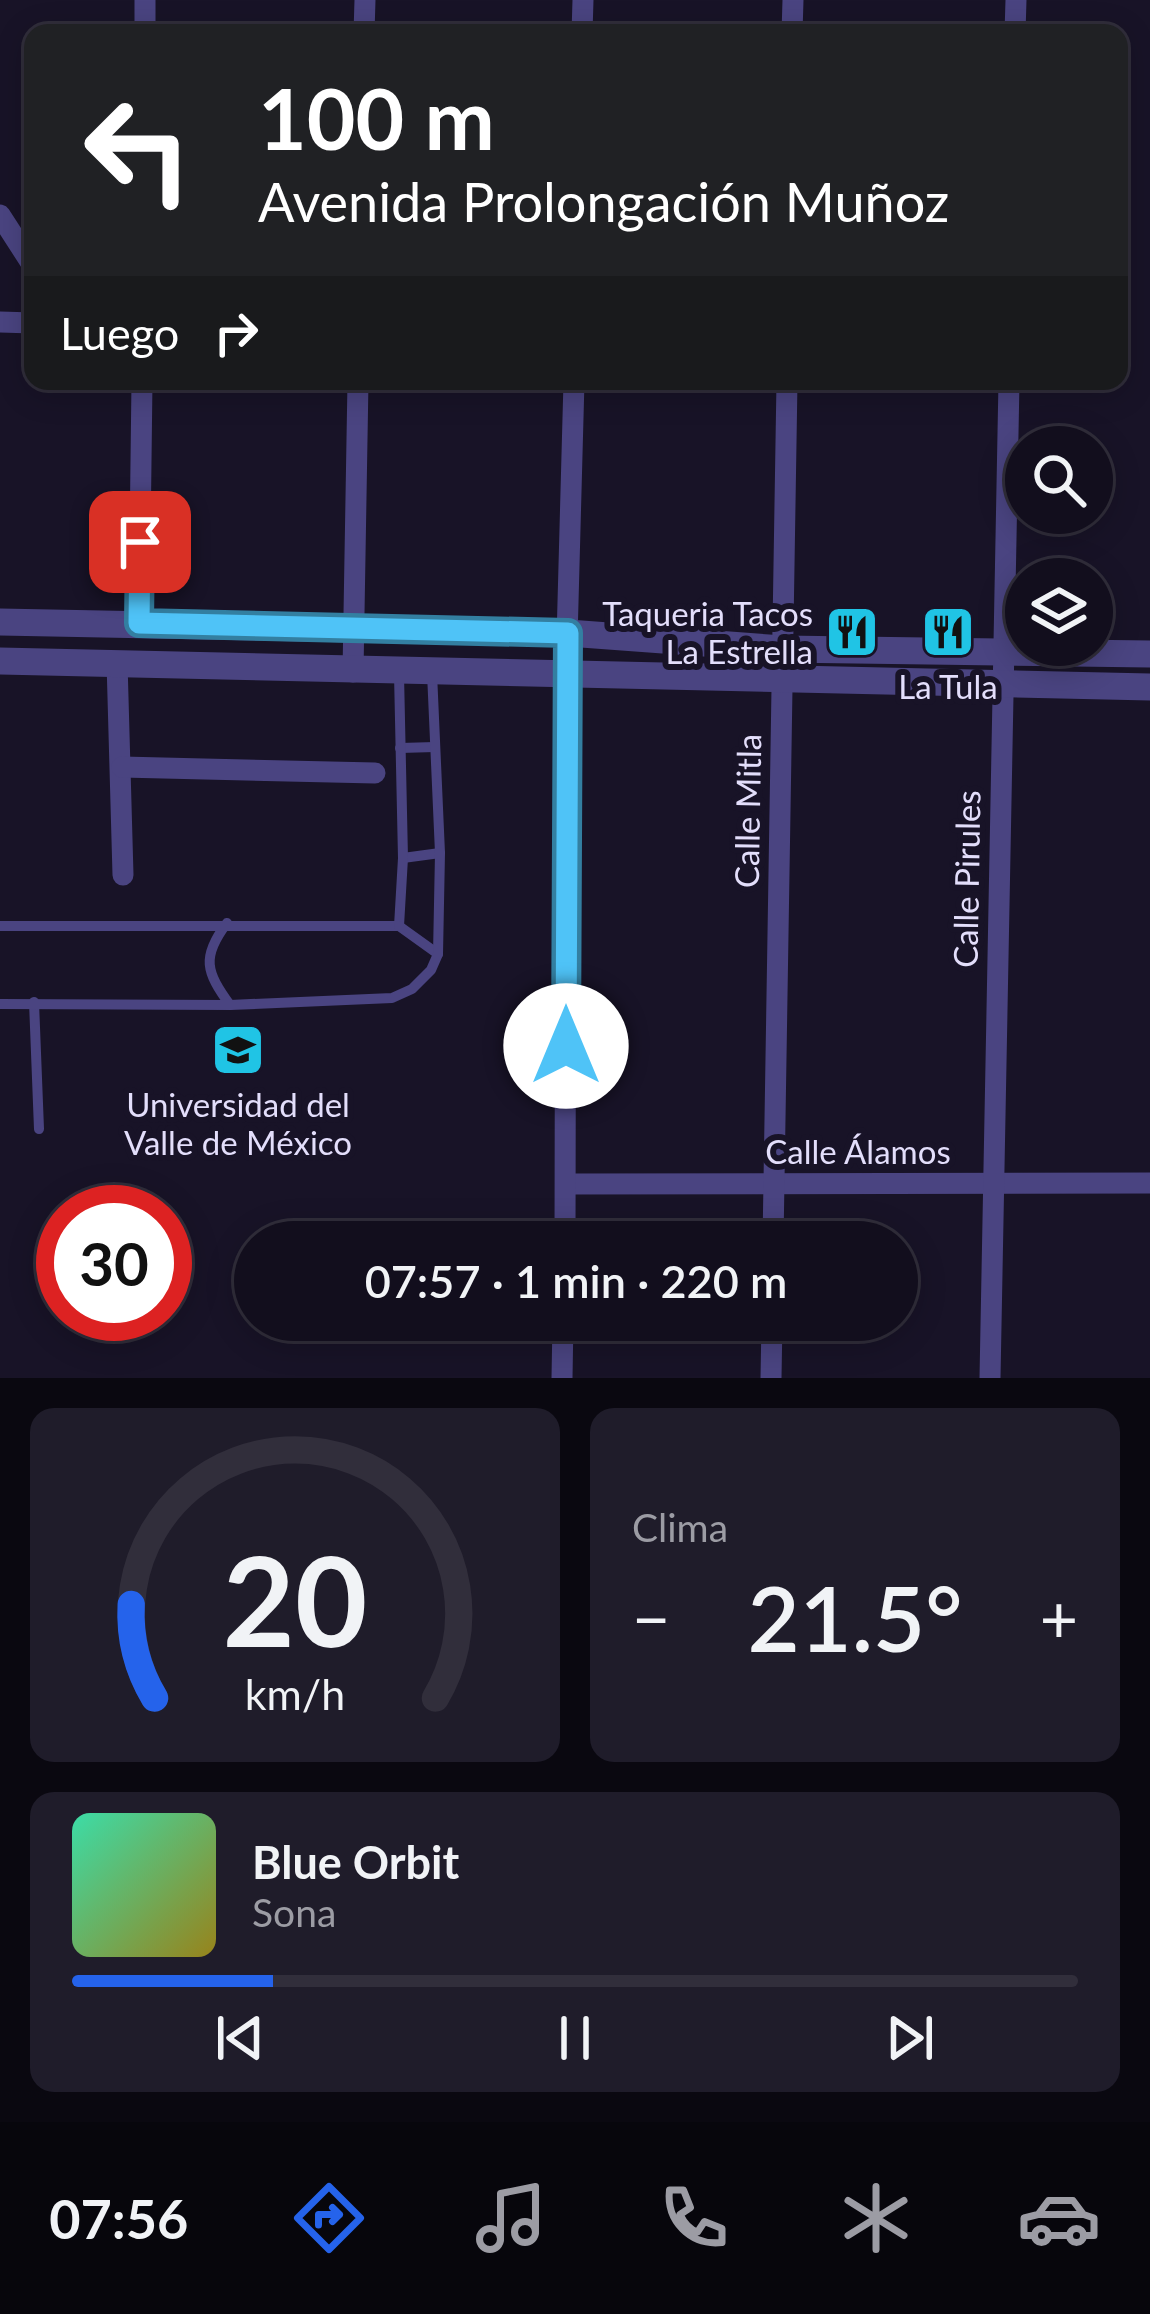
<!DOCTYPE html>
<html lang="es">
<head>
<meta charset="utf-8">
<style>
	body { margin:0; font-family:Lato,sans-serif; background:#1f1c2a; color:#f1f3f6; height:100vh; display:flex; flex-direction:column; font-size:45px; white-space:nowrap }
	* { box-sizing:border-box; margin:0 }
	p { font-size:39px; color:#9c9ca4 }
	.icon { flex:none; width:66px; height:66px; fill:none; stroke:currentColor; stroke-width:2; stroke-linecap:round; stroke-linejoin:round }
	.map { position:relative; height:1378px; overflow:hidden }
	.side { display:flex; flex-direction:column; gap:30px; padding:30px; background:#0a0810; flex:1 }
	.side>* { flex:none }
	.hud { position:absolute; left:24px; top:24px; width:1104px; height:366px; border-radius:24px; box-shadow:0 6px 30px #0003,0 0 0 3px #312e3b; background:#202124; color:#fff; overflow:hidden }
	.tools { position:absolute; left:1005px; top:426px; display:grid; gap:24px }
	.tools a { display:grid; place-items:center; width:108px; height:108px; border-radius:50%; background:#120e1d; box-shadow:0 6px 30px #0003,0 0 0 3px #312e3b; font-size:60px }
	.speed { position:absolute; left:36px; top:1185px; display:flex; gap:24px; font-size:60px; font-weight:700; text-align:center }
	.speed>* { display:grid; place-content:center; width:156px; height:156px; border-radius:50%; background:#120e1d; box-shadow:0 6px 30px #0003,0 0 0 3px #312e3b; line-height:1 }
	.speed .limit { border:18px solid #d22; background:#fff; color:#111 }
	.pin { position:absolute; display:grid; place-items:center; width:102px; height:102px; color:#fff; margin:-51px; border-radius:24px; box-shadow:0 6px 18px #0006 }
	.me { position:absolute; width:132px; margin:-66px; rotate:0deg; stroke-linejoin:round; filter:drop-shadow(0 0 9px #0008) }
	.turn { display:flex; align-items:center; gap:42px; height:252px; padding:0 36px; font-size:54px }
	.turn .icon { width:156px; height:156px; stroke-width:2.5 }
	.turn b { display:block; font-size:84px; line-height:102px }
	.then { display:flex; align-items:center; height:114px; padding:0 36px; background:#0003; gap:24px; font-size:45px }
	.big { font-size:90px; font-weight:600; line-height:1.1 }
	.side .tile { flex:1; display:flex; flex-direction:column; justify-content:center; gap:18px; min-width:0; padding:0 42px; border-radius:24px; background:#1f1c2a }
	.side .dial { align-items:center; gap:0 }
	.dial svg { height:312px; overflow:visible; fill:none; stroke:#312e3b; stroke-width:7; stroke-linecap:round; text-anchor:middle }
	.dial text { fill:#f1f3f6; stroke:none }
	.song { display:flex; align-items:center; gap:36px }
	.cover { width:144px; height:144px; border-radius:18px; background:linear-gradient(135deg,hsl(160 70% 55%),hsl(50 70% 35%)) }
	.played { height:12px; border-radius:6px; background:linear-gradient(90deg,#2563eb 20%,#312e3b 20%) }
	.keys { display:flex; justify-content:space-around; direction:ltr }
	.heat { display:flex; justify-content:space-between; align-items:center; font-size:66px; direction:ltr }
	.side .tiles { flex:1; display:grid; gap:30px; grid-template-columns:1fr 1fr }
	.tile:last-child { grid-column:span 2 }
	.trip { position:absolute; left:234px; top:1221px; width:684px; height:120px; border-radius:60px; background:#120e1d; box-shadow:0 6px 30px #0003,0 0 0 3px #312e3b; font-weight:600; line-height:120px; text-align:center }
	.dock { display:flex; height:192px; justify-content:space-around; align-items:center; background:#07060c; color:#9c9ca4 }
	.dock .icon { width:84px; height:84px }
	.dock .current { color:#2563eb }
	.dock b { font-size:54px; color:#f1f3f6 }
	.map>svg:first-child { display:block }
</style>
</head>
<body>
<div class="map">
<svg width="1150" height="1378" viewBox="0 0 1150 1378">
	<rect width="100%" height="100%" fill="#181327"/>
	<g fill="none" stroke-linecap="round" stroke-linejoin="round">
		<g stroke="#4a4481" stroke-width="10">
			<polyline points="400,748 435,747"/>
			<polyline points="403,858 440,853"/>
			<path d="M227,923C201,957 206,972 230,1005"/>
			<polyline points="0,926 399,926 403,858 399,674"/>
			<polyline points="399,926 438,954"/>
			<polyline points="34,1002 39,1129"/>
			<polyline points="0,1004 230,1005 392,998 412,989 431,970 438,954 440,853 432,673"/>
		</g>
		<g stroke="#4a4481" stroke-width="21">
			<polyline points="145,33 145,0"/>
			<polyline points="364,33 365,0"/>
			<polyline points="582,33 583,0"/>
			<polyline points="792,33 793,0"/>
			<polyline points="1015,33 1016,0"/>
			<polyline points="0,215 33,266"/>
			<polyline points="0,322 33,323"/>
			<polyline points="139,623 142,381"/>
			<polyline points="117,662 123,875"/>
			<polyline points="353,672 358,381"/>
			<polyline points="122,767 375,773"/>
			<polyline points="567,1184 1150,1183"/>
			<polyline points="565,1242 566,676 574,381"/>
			<polyline points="773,1242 787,381"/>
			<polyline points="562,1378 563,1320"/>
			<polyline points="771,1378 772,1320"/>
			<polyline points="990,1378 1009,381"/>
		</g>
		<g stroke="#4a4481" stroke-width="27">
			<polyline points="0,622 568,633 783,649 1150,654"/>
			<polyline points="0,661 1150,687"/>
		</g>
	</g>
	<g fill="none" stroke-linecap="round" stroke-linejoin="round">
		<g stroke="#337fa1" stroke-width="30">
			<polyline id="route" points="140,542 139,623 568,633 566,1046"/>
		</g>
		<use href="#route" stroke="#4fc3f7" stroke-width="21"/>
	</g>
	<defs>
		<g id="restaurant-square" transform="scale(2.7)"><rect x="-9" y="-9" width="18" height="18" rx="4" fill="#20c4e5" stroke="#181327"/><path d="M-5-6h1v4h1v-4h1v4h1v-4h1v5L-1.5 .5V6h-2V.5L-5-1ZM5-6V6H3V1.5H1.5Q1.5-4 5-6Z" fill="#111"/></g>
		<g id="university-square" transform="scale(2.7)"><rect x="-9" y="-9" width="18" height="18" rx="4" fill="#20c4e5" stroke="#181327"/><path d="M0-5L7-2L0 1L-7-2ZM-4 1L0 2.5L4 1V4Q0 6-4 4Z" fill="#111"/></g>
	</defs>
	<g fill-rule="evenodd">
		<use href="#restaurant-square" x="852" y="632"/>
		<use href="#restaurant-square" x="948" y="632"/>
		<use href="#university-square" x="238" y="1050"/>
	</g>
	<g text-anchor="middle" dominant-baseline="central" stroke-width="12" stroke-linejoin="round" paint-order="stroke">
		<g font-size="33" fill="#e3defb" stroke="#181327">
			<text x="813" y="613" text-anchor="end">Taqueria Tacos<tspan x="813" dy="38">La Estrella</tspan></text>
			<text x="948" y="686">La Tula</text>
			<text x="238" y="1104">Universidad del<tspan x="238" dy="38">Valle de México</tspan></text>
		</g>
		<g font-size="33" fill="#e3defb" stroke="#181327">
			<text transform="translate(747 811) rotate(-89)">Calle Mitla</text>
			<text transform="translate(966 879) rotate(-89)">Calle Pirules</text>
			<text x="858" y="1151">Calle Álamos</text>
		</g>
	</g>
</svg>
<div class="tools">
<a><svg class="icon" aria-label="search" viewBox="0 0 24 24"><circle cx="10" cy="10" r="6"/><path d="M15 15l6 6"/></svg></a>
<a><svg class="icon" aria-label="layers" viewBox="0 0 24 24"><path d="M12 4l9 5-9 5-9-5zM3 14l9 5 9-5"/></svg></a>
</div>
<div class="speed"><div class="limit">30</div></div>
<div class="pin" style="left:140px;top:542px;background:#d93025"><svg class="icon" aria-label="arrive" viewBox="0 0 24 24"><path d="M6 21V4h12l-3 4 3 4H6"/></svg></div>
<svg class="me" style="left:566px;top:1046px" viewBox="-20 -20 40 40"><circle r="19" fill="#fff"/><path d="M0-13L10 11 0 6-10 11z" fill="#4fc3f7"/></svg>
<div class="trip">07:57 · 1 min · 220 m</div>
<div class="hud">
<div class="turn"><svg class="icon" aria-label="left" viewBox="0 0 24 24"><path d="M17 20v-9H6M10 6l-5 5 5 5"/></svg><div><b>100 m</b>Avenida Prolongación Muñoz</div></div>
<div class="then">Luego<svg class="icon" aria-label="right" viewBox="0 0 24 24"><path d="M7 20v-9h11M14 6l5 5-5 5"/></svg></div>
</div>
</div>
<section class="side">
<div class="tiles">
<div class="tile dial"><svg viewBox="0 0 100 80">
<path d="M14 69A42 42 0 1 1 86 69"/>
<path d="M14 69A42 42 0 0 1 8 45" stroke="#2563eb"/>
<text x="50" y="56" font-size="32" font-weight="700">20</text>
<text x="50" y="72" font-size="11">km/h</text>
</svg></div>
<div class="tile"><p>Clima</p>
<div class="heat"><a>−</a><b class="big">21.5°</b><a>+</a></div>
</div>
<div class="tile">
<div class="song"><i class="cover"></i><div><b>Blue Orbit</b><p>Sona</p></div></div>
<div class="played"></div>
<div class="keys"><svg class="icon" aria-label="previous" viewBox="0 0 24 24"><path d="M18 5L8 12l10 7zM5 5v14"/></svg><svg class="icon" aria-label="pause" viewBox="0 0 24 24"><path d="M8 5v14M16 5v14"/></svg><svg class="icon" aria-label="next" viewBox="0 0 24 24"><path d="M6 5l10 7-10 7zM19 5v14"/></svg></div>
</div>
</div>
</section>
<nav class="dock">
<b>07:56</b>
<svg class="icon current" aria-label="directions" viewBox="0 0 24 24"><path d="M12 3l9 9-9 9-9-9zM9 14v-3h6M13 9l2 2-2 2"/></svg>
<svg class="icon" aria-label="music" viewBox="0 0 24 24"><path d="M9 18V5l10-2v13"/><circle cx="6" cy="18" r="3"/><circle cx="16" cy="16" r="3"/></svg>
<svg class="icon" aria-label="phone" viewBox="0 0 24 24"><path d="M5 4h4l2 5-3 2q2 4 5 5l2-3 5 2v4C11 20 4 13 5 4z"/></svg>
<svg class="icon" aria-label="climate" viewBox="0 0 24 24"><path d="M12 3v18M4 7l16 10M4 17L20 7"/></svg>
<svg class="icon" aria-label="car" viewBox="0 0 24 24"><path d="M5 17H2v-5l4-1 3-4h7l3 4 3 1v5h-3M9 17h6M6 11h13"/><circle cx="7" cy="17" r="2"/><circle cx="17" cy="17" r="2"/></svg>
</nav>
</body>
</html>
